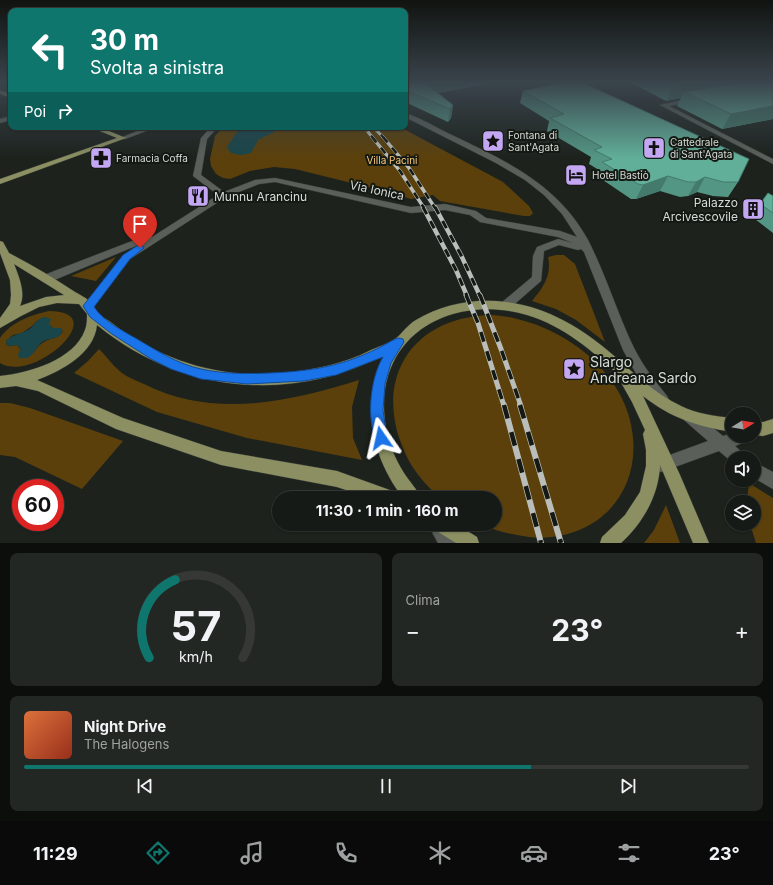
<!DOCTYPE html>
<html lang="it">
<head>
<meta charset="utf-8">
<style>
	body { margin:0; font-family:Inter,sans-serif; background:#232723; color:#f1f3f6; height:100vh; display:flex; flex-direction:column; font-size:15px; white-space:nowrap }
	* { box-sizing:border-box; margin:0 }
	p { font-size:13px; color:#9ea1a1 }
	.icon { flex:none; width:22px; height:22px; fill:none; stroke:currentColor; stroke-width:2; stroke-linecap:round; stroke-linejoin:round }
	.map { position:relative; height:543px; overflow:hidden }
	.panel { display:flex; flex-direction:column; gap:10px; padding:10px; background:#0c0e0c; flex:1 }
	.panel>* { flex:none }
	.top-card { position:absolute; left:8px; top:8px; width:400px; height:122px; border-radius:8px; box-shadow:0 1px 3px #0004,0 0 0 1px #353835; background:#0f766e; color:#fff; overflow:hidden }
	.needle { width:26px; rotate:79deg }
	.controls { position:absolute; left:725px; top:407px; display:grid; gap:8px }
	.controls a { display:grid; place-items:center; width:36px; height:36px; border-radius:50%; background:#161a16; box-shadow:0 1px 3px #0004,0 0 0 1px #353835; font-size:20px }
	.speed { position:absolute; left:12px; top:479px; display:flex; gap:8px; font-size:20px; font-weight:700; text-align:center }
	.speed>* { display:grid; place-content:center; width:52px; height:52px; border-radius:50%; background:#161a16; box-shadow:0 1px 3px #0004,0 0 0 1px #353835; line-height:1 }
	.speed .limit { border:6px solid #d22; background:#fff; color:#111 }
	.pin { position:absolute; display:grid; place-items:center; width:34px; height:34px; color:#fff; margin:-41px -17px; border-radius:50% 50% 50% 0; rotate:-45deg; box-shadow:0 0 4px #0007 }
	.pin .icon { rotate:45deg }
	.me { position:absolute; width:44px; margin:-22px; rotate:349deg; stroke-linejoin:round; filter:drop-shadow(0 0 3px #0008) }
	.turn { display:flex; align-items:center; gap:14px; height:84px; padding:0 16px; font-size:18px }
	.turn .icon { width:52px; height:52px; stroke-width:2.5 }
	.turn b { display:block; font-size:28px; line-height:34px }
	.then { display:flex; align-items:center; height:38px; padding:0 16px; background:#0003; gap:8px; font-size:15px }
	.big { font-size:30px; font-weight:700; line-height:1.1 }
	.panel .tile { flex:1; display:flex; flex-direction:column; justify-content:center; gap:6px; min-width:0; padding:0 14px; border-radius:8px; background:#232723 }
	.panel .dial { align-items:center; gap:0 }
	.dial svg { height:104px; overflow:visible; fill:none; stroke:#353835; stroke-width:7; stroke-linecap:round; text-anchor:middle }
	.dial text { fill:#f1f3f6; stroke:none }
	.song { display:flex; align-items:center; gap:12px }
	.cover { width:48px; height:48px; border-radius:6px; background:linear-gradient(135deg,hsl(20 70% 55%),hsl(10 70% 35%)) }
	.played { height:4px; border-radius:2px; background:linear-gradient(90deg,#0f766e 70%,#353835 70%) }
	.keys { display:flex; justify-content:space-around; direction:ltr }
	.heat { display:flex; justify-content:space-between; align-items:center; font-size:22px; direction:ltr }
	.panel .tiles { flex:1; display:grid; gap:10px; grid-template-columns:1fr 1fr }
	.tile:last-child { grid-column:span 2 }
	.trip { position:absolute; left:272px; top:491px; width:230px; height:40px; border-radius:20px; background:#161a16; box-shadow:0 1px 3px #0004,0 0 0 1px #353835; font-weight:700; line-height:40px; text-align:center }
	.dock { display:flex; height:64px; justify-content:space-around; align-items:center; background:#090a09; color:#9ea1a1 }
	.dock .icon { width:28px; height:28px }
	.dock .selected { color:#0f766e }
	.dock b { font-size:18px; color:#f1f3f6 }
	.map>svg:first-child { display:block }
</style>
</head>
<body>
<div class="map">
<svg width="773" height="543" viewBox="0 0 773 543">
	<rect width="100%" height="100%" fill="#1d221d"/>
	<g fill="#5b400b" fill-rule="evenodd">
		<polygon points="223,127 400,127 503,182 529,206 533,213 530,216 524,216 440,201 433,195 411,199 384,191 295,169 274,167 250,171 230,179 223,178 216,174 211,166 210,159 215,136"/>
		<path d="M556,255H564L575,264L605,342L576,320L556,309L532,301C543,288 552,275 548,257Z"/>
		<polygon points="116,257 96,281 71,276"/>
		<path d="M49,311C114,311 34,384 0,363V338C11,322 31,315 49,311ZM42,318L53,328L63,331C58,340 51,337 44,342C36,346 35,354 27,357L17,345L7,346L6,341L13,335L22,333L32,326L37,321Z"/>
		<path d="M493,315C557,320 627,369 633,437C639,500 590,543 529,537C512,535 497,531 482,525L480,524H495V498H440C428,487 417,475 409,461C369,385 408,316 493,315Z"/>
		<path d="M99,349C107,357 114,367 122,373C129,378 137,381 144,384C213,419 289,402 359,380L352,407L353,438L362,460L247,438L157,412L74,373L88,361Z"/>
		<polygon points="0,403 10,403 30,408 123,441 82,489 15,457 0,455"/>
		<polygon points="749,483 773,498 773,543 756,543 750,524 754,524 754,502 747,502"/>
		<polygon points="666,505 680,543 644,543 654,530"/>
	</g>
	<path fill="#18464b" d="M44,317L51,319L49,324L53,328H62V332C58,339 53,338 46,340C34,344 36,361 19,358L18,354L21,349L17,345L7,346L6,341C13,333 25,334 32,327C36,322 38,319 44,317Z"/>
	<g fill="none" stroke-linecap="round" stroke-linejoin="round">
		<polygon fill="#18464b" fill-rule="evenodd" points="244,127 278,127 274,132 258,140 251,153 241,155 231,153 227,147 239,129"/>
		<g stroke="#393e39" stroke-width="1">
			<g id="minor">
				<polygon points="692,98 694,99 694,101 669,106 773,159 773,164 660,105"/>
				<path d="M405,113C422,118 438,129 454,136C508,162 558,185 588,240C606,275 617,313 634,348C643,366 655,381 667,396L669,400L667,404L662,406L657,404L639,379L623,350L584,252L581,249L578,250L559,245L544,251L541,281L509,309H501L500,306L501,303L532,277L533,256L537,247L558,239L573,243L558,237L480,222L470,215L445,210L411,213L275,182L259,184L226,197L130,259L92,309H84L83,306L124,255L138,245L52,281H44L43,278L44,275L145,236L148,235L152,237L218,195L193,176L201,138L211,127H218L207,139L201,175L224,192L255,180L275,178L411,207L445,204L476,211L486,218L560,231L577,237L562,214L544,195L525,180L496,163L405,117Z"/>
				<polygon points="11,116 11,120 0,123 0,119"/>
				<polygon points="148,127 157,127 125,139 120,138"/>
				<polygon points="689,410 694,412 723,436 732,433 732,436 750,436 748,441 735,446 743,453 745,458 732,458 732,462 719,451 661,472 656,470 654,465 656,460 708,441 684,420 682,416 684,412"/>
				<polygon points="754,462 773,472 773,489 754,478"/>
				<polygon points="428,524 445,524 456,543 438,543"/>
			</g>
		</g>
		<g stroke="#393e39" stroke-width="1">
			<g id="major">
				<polygon points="0,90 11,94 11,98 0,94"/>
				<polygon points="90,127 99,127 126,138 0,184 0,179 117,138"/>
				<path d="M0,241L3,242L9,253C32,265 54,278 75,292C80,295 85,297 89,301C93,304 94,307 96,310C99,315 104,318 109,321C160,361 222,380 287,373C315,369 344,364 369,351C377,347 388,344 395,339C402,334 407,325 416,320C443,304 475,298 506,302C547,307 582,328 613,355C634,373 655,394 681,406C697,414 715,416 732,418V432C696,426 671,418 643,396L680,475L709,543H693L660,465C659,495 643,523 621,543H600L602,537L625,515L640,492L646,466V450L643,434L645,430L632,402L619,379L620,376C592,351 564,326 527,315C448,292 370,339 386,428C389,444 395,459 404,473C409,481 417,489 421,498H403C371,456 360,403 384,355C289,404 180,393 97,325C94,354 61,371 37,380L123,418L221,451L337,471L398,493L401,498H370L337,487L221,465L116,429L38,391L16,386L0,388V376C29,373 74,360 85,330C87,325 87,319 87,314L79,304L57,303L39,307L21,316L0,328V318L10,304L11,295L10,280L0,253ZM14,264L64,295L46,297L20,306C26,293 19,277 14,264Z"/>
				<polygon points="773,419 773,433 763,436 754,435 754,421 763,422"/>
				<polygon points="433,524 456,524 477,537 479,543 456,543 435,530"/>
			</g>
		</g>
		<use href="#minor" fill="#5a6059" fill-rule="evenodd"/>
		<use href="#major" fill="#8b8f61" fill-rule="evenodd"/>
		<g stroke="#babeba" stroke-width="3">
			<g id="rail-far4">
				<polyline points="364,127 373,138"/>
				<polyline points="373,127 384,138"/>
			</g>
		</g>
		<g stroke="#babeba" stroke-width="3.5">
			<g id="rail-far3">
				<polyline points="372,137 400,171 424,208"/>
				<polyline points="383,137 409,168 435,208"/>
			</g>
		</g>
		<g stroke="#babeba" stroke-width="4.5">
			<g id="rail-far2">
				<polyline points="423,207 456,270 467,296"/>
				<polyline points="435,207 461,255 480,296"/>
			</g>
		</g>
		<g stroke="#babeba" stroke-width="5">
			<g id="rail-far1">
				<polyline points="466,295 478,323 504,406"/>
				<polyline points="480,295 501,349 521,406"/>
			</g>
		</g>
		<g stroke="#babeba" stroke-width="6">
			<g id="rail">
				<polyline points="504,405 541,543"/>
				<polyline points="520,405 561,543"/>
			</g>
		</g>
		<use href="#rail-far4" stroke="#141913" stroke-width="2" stroke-dasharray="5.5" stroke-linecap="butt"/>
		<use href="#rail-far3" stroke="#141913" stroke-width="2.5" stroke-dasharray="7" stroke-linecap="butt"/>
		<use href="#rail-far2" stroke="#141913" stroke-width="3" stroke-dasharray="8" stroke-linecap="butt"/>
		<use href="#rail-far1" stroke="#141913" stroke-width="3.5" stroke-dasharray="10" stroke-linecap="butt"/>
		<use href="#rail" stroke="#141913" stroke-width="4.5" stroke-dasharray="14" stroke-linecap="butt"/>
	</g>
	<g fill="#539684">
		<polygon points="405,82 487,82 487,84 438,93 453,105 451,118 448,122 405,102"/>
		<polygon points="630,82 773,82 773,119 722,129 677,106 681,98 666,101"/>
		<polygon points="523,91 738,182 728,197 713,196 697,192 688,196 680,197 660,191 636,199 631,199 597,176 599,170 589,164 591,157 547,131 549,121 520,103"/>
		<polygon points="768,193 773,196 773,233 751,216"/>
	</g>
	<g fill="#447a6b">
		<polygon points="432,82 487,82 487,84 425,95 425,83"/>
		<polygon points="703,82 758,82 684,92 681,98 666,101 673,87"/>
		<polygon points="453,105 451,118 448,122 450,109"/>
		<polygon points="773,106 773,119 722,129 731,114"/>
		<polygon points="668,176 660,191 636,199 643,185"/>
		<polygon points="705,177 697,192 688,196 696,182"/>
	</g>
	<g fill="#61ae99" stroke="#447a6b">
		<polygon points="405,82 432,82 425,83 453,105 450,109 405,90"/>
		<polygon points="565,82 581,82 749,159 738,182 723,182 705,177 696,182 688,182 668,176 643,185 638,184 602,162 612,159 594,150 602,147 550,118 564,114 523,91"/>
		<polygon points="663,82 703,82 673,87"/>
		<polygon points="744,82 771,82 773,83 773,106 731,114 684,92"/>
		<polygon points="768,193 773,196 773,213 760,204"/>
	</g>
	<linearGradient id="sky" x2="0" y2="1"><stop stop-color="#101310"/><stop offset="0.52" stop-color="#3a444c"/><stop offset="1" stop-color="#3a444c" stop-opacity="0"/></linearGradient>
	<rect width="773" height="158" fill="url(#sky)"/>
	<path fill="#1a73e8" stroke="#114b97" d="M137,246H143L144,248L130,259L94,307C103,321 123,331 137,339C157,351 178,364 201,369C223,374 248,374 270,373C319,371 352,364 395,339L399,338L403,339L404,342L391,363L385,384L383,410L387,438L386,443L381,445L377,443C366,419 370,379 383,357L336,375L304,381L247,384L201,379L171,369L151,359L112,334L90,317L83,306L123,255Z"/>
	<defs>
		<g id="sight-square" transform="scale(1.15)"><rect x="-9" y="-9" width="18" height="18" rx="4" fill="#c3a7f2" stroke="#141913"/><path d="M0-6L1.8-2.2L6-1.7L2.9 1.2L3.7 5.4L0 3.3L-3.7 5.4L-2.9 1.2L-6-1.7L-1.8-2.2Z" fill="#111"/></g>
		<g id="church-square" transform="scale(1.15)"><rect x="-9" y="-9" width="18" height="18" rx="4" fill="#c3a7f2" stroke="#141913"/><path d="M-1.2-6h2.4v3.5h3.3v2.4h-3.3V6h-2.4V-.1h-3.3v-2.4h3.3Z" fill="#111"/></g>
		<g id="pharmacy-square" transform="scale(1.15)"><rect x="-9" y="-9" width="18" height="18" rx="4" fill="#c3a7f2" stroke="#141913"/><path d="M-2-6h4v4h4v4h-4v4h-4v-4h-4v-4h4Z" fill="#111"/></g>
		<g id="hotel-square" transform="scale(1.15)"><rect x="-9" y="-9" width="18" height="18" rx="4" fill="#c3a7f2" stroke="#141913"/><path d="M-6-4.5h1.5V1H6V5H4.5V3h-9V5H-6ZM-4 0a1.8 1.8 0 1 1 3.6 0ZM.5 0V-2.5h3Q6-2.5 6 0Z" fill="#111"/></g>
		<g id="restaurant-square" transform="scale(1.15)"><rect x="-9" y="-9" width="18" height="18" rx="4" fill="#c3a7f2" stroke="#141913"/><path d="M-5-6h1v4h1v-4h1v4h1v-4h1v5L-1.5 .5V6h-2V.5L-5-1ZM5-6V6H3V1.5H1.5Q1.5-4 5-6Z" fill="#111"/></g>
		<g id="building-square" transform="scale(1.15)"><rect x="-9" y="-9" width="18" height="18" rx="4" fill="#c3a7f2" stroke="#141913"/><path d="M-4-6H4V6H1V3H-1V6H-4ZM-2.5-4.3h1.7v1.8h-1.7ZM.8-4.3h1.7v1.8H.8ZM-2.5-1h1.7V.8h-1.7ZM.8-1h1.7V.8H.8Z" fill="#111"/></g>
	</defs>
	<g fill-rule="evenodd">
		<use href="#sight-square" x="493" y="141"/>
		<use href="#church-square" x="654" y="148"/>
		<use href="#pharmacy-square" x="101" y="158"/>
		<use href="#hotel-square" x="576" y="175"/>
		<use href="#restaurant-square" x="198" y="196"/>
		<use href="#building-square" x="753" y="209"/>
		<use href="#sight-square" x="574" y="369"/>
	</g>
	<g text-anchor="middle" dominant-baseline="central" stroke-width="4" stroke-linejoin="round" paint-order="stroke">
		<g font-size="10" fill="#d7dbd7" stroke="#141913" text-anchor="start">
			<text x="508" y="135">Fontana di<tspan x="508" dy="12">Sant'Agata</tspan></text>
			<text x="670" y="142">Cattedrale<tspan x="670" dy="12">di Sant'Agata</tspan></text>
			<text x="116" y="158">Farmacia Coffa</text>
			<text x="592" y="175">Hotel Bastiò</text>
		</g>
		<g font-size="10" fill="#f7c676" stroke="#141913">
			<text x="392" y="160">Villa Pacini</text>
		</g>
		<g font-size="12" fill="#d7dbd7" stroke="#141913">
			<text transform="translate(377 190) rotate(12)">Via Ionica</text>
		</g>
		<g font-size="12" fill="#d7dbd7" stroke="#141913" text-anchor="start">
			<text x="214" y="196">Munnu Arancinu</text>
			<text x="738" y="202" text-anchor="end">Palazzo<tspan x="738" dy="14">Arcivescovile</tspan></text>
		</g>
		<g font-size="14" fill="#d7dbd7" stroke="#141913" text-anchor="start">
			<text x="590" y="361">Slargo<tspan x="590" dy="16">Andreana Sardo</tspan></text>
		</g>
	</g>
</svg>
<div class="controls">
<a><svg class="needle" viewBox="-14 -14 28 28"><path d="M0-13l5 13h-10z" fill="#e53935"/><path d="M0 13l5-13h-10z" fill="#9ea1a1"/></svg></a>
<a><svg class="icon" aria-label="sound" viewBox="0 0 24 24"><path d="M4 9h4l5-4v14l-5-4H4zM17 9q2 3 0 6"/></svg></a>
<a><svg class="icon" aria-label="layers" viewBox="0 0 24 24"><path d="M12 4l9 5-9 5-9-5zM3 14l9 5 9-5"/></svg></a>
</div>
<div class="speed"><div class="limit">60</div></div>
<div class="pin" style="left:140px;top:248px;background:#d93025"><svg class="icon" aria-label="arrive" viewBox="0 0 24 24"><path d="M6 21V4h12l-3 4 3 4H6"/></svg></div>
<svg class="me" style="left:381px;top:438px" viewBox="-20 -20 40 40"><path d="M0-17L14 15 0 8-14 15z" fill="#1a73e8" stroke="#fff" stroke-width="4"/></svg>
<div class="trip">11:30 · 1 min · 160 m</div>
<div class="top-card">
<div class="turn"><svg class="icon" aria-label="left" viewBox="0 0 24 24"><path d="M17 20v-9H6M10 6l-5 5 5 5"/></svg><div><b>30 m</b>Svolta a sinistra</div></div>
<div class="then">Poi<svg class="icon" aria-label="right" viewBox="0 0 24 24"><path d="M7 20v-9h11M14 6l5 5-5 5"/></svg></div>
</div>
</div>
<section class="panel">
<div class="tiles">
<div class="tile dial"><svg viewBox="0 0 100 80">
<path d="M14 69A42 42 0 1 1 86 69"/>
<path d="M14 69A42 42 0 0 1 34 9" stroke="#0f766e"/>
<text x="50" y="56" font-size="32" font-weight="700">57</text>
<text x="50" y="72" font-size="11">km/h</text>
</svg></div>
<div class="tile"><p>Clima</p>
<div class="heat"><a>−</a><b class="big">23°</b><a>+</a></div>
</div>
<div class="tile">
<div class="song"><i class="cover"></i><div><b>Night Drive</b><p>The Halogens</p></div></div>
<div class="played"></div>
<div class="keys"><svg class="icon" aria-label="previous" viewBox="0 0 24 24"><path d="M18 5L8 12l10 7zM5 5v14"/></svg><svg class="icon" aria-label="pause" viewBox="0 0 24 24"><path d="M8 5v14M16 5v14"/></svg><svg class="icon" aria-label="next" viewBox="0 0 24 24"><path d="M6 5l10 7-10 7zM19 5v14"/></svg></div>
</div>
</div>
</section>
<nav class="dock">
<b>11:29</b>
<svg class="icon selected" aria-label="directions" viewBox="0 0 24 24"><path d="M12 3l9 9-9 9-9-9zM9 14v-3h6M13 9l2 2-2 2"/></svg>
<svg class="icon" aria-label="music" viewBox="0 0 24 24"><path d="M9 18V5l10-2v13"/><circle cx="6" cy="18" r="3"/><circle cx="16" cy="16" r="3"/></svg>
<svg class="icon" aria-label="phone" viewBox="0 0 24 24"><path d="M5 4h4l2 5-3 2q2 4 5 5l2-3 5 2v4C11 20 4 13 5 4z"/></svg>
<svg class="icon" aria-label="climate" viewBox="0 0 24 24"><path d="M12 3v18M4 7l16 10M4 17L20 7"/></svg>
<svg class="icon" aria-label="car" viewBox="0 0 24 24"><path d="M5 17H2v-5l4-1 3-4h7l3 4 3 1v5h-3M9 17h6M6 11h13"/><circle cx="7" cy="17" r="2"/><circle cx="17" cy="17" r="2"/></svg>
<svg class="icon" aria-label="filters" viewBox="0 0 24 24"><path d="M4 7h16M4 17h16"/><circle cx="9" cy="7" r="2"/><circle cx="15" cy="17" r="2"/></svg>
<b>23°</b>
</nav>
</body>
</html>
